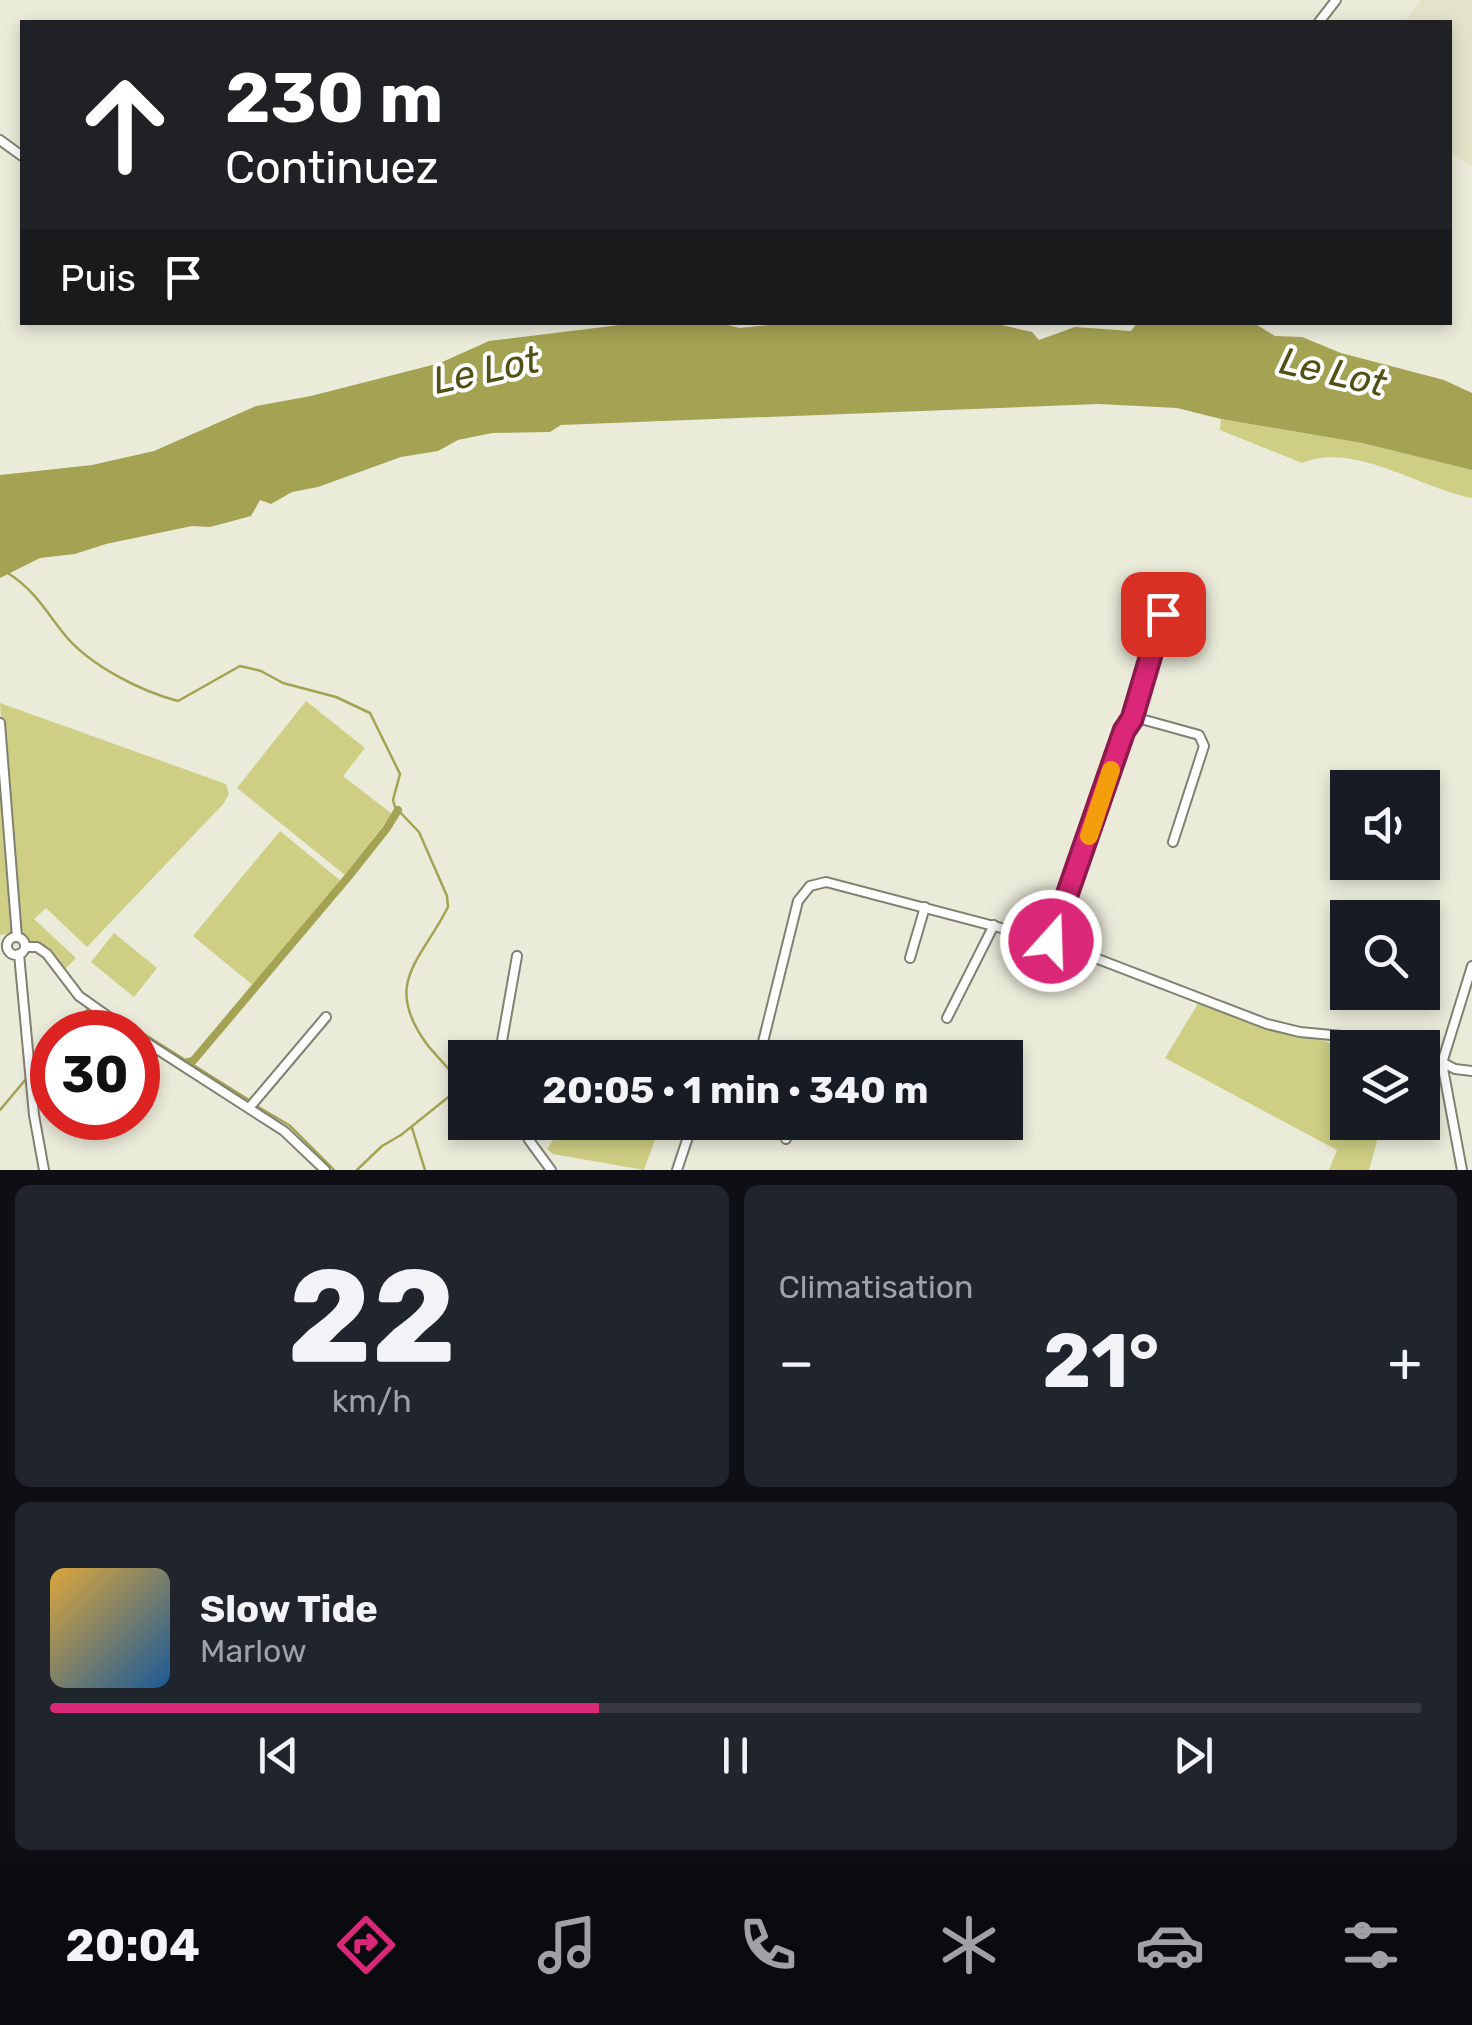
<!DOCTYPE html>
<html lang="fr">
<head>
<meta charset="utf-8">
<style>
	body { margin:0; font-family:Rubik,sans-serif; background:#20242c; color:#f1f3f6; height:100vh; display:flex; flex-direction:column; font-size:38px; white-space:nowrap }
	* { box-sizing:border-box; margin:0 }
	p { font-size:32px; color:#9ea1a6 }
	.icon { flex:none; width:55px; height:55px; fill:none; stroke:currentColor; stroke-width:2; stroke-linecap:round; stroke-linejoin:round }
	.map { position:relative; height:1170px; overflow:hidden }
	.side { display:flex; flex-direction:column; gap:15px; padding:15px; background:#0d0f14; flex:1 }
	.side>* { flex:none }
	.hud { position:absolute; left:20px; top:20px; width:1432px; height:305px; border-radius:0px; box-shadow:0 5px 15px #0003; background:#202124; color:#fff; overflow:hidden }
	.controls { position:absolute; left:1330px; top:770px; display:grid; gap:20px }
	.controls a { display:grid; place-items:center; width:110px; height:110px; border-radius:0px; background:#171b24; box-shadow:0 5px 15px #0003; font-size:50px }
	.speed { position:absolute; left:30px; top:1010px; display:flex; gap:20px; font-size:50px; font-weight:700; text-align:center }
	.speed>* { display:grid; place-content:center; width:130px; height:130px; border-radius:50%; background:#171b24; box-shadow:0 5px 15px #0003; line-height:1 }
	.speed .limit { border:15px solid #d22; background:#fff; color:#111 }
	.pin { position:absolute; display:grid; place-items:center; width:85px; height:85px; color:#fff; margin:-42px; border-radius:20px; box-shadow:0 5px 15px #0006 }
	.me { position:absolute; width:110px; margin:-55px; rotate:20deg; stroke-linejoin:round; filter:drop-shadow(0 0 8px #0008) }
	.turn { display:flex; align-items:center; gap:35px; height:210px; padding:0 40px; font-size:45px }
	.turn .icon { width:130px; height:130px; stroke-width:2.5 }
	.turn b { display:block; font-size:70px; line-height:85px }
	.then { display:flex; align-items:center; height:95px; padding:0 40px; background:#0003; gap:20px; font-size:38px }
	.big { font-size:75px; font-weight:700; line-height:1.1 }
	.side .tile { flex:1; display:flex; flex-direction:column; justify-content:center; gap:15px; min-width:0; padding:0 35px; border-radius:15px; background:#20242c }
	.side .dial { align-items:center; gap:0 }
	.dial b { font-size:130px; line-height:1 }
	.song { display:flex; align-items:center; gap:30px }
	.cover { width:120px; height:120px; border-radius:15px; background:linear-gradient(135deg,hsl(40 70% 55%),hsl(210 70% 35%)) }
	.played { height:10px; border-radius:5px; background:linear-gradient(90deg,#db2777 40%,#363941 40%) }
	.keys { display:flex; justify-content:space-around; direction:ltr }
	.heat { display:flex; justify-content:space-between; align-items:center; font-size:55px; direction:ltr }
	.side .tiles { flex:1; display:grid; gap:15px; grid-template-columns:1fr 1fr }
	.tile:last-child { grid-column:span 2 }
	.trip { position:absolute; left:448px; top:1040px; width:575px; height:100px; border-radius:0px; background:#171b24; box-shadow:0 5px 15px #0003; font-weight:700; line-height:100px; text-align:center }
	.dock { display:flex; height:160px; justify-content:space-around; align-items:center; background:#090b0e; color:#9ea1a6 }
	.dock .icon { width:70px; height:70px }
	.dock .on { color:#db2777 }
	.dock b { font-size:45px; color:#f1f3f6 }
	.map>svg:first-child { display:block }
</style>
</head>
<body>
<div class="map">
<svg width="1472" height="1170" viewBox="0 0 1472 1170">
	<rect width="100%" height="100%" fill="#ebebda"/>
	<polygon fill="#e2e3c9" points="1421,0 1472,0 1472,167 1450,151 1450,22 1404,22"/>
	<g fill="#cece85">
		<path d="M1221,419L1362,443L1472,470V498C1419,488 1354,441 1302,463L1220,430Z"/>
		<polygon points="306,701 365,748 343,776 392,814 345,875 237,788"/>
		<polygon points="0,703 226,784 229,794 224,803 87,947 46,908 34,919 76,958 60,974 16,928"/>
		<polygon points="0,769 13,927 10,933 0,935"/>
		<polygon points="280,831 342,882 255,987 193,936"/>
		<polygon points="114,933 157,968 134,997 91,962"/>
		<polygon points="1202,997 1273,1026 1347,1048 1348,1122 1382,1123 1369,1170 1329,1170 1337,1150 1165,1058"/>
		<polygon points="565,1123 565,1122 661,1123 644,1170 553,1154 547,1149"/>
	</g>
	<polygon fill="#a4a354" points="790,323 1001,325 1032,332 1039,340 1075,327 1131,331 1137,323 1254,323 1275,336 1302,337 1341,353 1444,380 1472,393 1472,470 1362,443 1221,419 1177,408 1098,404 561,425 550,432 492,433 458,440 438,451 401,457 318,487 292,492 271,504 260,500 251,516 210,527 192,526 106,544 75,554 40,558 0,578 0,475 92,465 154,451 256,406 311,396 440,363 489,341 636,323 720,323 740,328"/>
	<g fill="none" stroke-linecap="round" stroke-linejoin="round">
		<g stroke="#a4a354" stroke-width="2.5">
			<path d="M6,572C33,588 45,610 64,634C89,665 140,691 178,701L240,666L261,671L283,683L336,697L370,713L400,774L393,800L395,807L419,832L447,896L448,907C420,962 383,983 426,1043C437,1058 454,1071 461,1087L401,1135L382,1146L357,1170"/>
			<polyline points="96,1004 249,1100"/>
			<polyline points="66,1032 89,1008"/>
			<polyline points="34,1077 52,1048"/>
			<polyline points="255,1105 289,1125 334,1170"/>
			<polyline points="0,1110 26,1079"/>
			<polyline points="412,1128 425,1170"/>
		</g>
		<polyline stroke="#a4a354" stroke-width="8" points="188,1062 193,1061 349,876 387,828 398,810"/>
		<g stroke="#808171" stroke-width="12">
			<g id="minor">
				<polyline points="1319,22 1336,0"/>
				<polyline points="0,140 22,156"/>
				<polyline points="1132,719 1163,614"/>
				<polyline points="0,723 17,937"/>
				<circle cx="16" cy="946" r="9"/>
				<polyline points="1051,941 1124,731 1132,719 1141,719 1199,735 1204,746 1173,842"/>
				<polyline points="25,947 37,947 47,954 79,996 130,1032"/>
				<polyline points="19,954 34,1115 44,1170"/>
				<polyline points="910,958 925,907"/>
				<polyline points="947,1018 994,925"/>
				<polyline points="138,1037 284,1131 325,1170"/>
				<polyline points="1422,1052 1455,1069 1472,1071"/>
				<polyline points="499,1058 517,956"/>
				<polyline points="593,1058 610,1055 626,1058"/>
				<polyline points="703,1058 710,1054 717,1058"/>
				<polyline points="759,1058 798,901 810,886 826,882 1051,941 1267,1024 1300,1032 1394,1041 1415,1048"/>
				<polyline points="249,1108 326,1017"/>
				<polyline points="523,1122 529,1140 551,1170"/>
				<polyline points="786,1139 792,1122"/>
				<polyline points="677,1170 693,1122"/>
				<polyline points="1462,1170 1442,1063 1472,966"/>
			</g>
		</g>
		<use href="#minor" stroke="#fff" stroke-width="8"/>
	</g>
	<g fill="none" stroke-linecap="round" stroke-linejoin="round">
		<g stroke="#8e194d" stroke-width="25">
			<polyline id="route" points="1051,941 1124,731 1132,719 1163,614"/>
		</g>
		<use href="#route" stroke="#db2777" stroke-width="18"/>
		<polyline stroke="#f59e0b" stroke-width="18" points="1089,836 1111,770"/>
	</g>
	<g text-anchor="middle" dominant-baseline="central" stroke-width="8" stroke-linejoin="round" paint-order="stroke">
		<g font-size="38" font-style="italic" fill="#525116" stroke="#fff">
			<text transform="translate(486 370) rotate(-12)">Le Lot</text>
			<text transform="translate(1333 372) rotate(13)">Le Lot</text>
		</g>
	</g>
</svg>
<div class="controls">
<a><svg class="icon" aria-label="sound" viewBox="0 0 24 24"><path d="M4 9h4l5-4v14l-5-4H4zM17 9q2 3 0 6"/></svg></a>
<a><svg class="icon" aria-label="search" viewBox="0 0 24 24"><circle cx="10" cy="10" r="6"/><path d="M15 15l6 6"/></svg></a>
<a><svg class="icon" aria-label="layers" viewBox="0 0 24 24"><path d="M12 4l9 5-9 5-9-5zM3 14l9 5 9-5"/></svg></a>
</div>
<div class="speed"><div class="limit">30</div></div>
<div class="pin" style="left:1163px;top:614px;background:#d93025"><svg class="icon" aria-label="arrive" viewBox="0 0 24 24"><path d="M6 21V4h12l-3 4 3 4H6"/></svg></div>
<svg class="me" style="left:1051px;top:941px" viewBox="-20 -20 40 40"><circle r="17" fill="#db2777" stroke="#fff" stroke-width="3"/><path d="M0-11L8 9 0 5-8 9z" fill="#fff"/></svg>
<div class="trip">20:05 · 1 min · 340 m</div>
<div class="hud">
<div class="turn"><svg class="icon" aria-label="ahead" viewBox="0 0 24 24"><path d="M12 20V5M6 11l6-6 6 6"/></svg><div><b>230 m</b>Continuez</div></div>
<div class="then">Puis<svg class="icon" aria-label="arrive" viewBox="0 0 24 24"><path d="M6 21V4h12l-3 4 3 4H6"/></svg></div>
</div>
</div>
<section class="side">
<div class="tiles">
<div class="tile dial"><b>22</b><p>km/h</p></div>
<div class="tile"><p>Climatisation</p>
<div class="heat"><a>−</a><b class="big">21°</b><a>+</a></div>
</div>
<div class="tile">
<div class="song"><i class="cover"></i><div><b>Slow Tide</b><p>Marlow</p></div></div>
<div class="played"></div>
<div class="keys"><svg class="icon" aria-label="previous" viewBox="0 0 24 24"><path d="M18 5L8 12l10 7zM5 5v14"/></svg><svg class="icon" aria-label="pause" viewBox="0 0 24 24"><path d="M8 5v14M16 5v14"/></svg><svg class="icon" aria-label="next" viewBox="0 0 24 24"><path d="M6 5l10 7-10 7zM19 5v14"/></svg></div>
</div>
</div>
</section>
<nav class="dock">
<b>20:04</b>
<svg class="icon on" aria-label="directions" viewBox="0 0 24 24"><path d="M12 3l9 9-9 9-9-9zM9 14v-3h6M13 9l2 2-2 2"/></svg>
<svg class="icon" aria-label="music" viewBox="0 0 24 24"><path d="M9 18V5l10-2v13"/><circle cx="6" cy="18" r="3"/><circle cx="16" cy="16" r="3"/></svg>
<svg class="icon" aria-label="phone" viewBox="0 0 24 24"><path d="M5 4h4l2 5-3 2q2 4 5 5l2-3 5 2v4C11 20 4 13 5 4z"/></svg>
<svg class="icon" aria-label="climate" viewBox="0 0 24 24"><path d="M12 3v18M4 7l16 10M4 17L20 7"/></svg>
<svg class="icon" aria-label="car" viewBox="0 0 24 24"><path d="M5 17H2v-5l4-1 3-4h7l3 4 3 1v5h-3M9 17h6M6 11h13"/><circle cx="7" cy="17" r="2"/><circle cx="17" cy="17" r="2"/></svg>
<svg class="icon" aria-label="filters" viewBox="0 0 24 24"><path d="M4 7h16M4 17h16"/><circle cx="9" cy="7" r="2"/><circle cx="15" cy="17" r="2"/></svg>
</nav>
</body>
</html>
